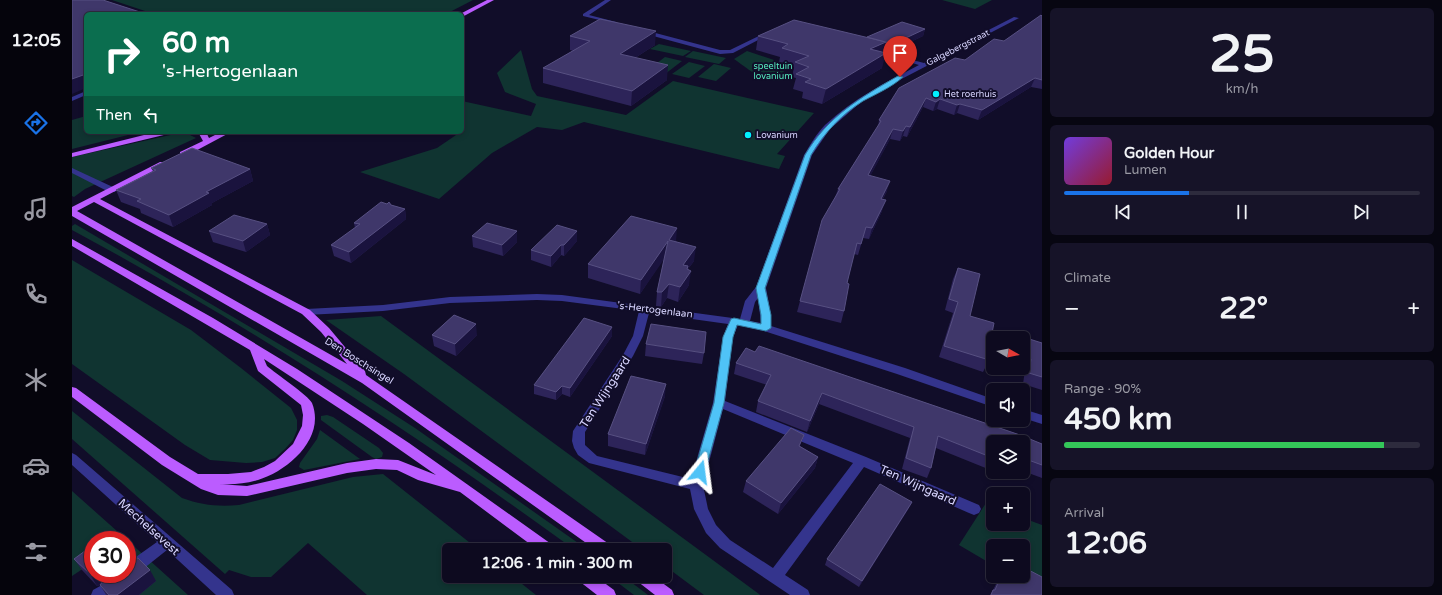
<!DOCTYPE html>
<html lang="en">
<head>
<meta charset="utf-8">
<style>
	body { margin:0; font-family:"Varela Round",sans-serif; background:#161328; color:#f1f3f6; height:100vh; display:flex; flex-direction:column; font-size:15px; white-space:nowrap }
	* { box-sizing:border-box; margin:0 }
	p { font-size:13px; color:#9a9aa4 }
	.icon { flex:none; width:22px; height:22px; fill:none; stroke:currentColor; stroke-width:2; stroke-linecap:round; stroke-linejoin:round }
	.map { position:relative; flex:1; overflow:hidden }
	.sheet { display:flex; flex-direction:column; gap:8px; padding:8px; background:#070611; width:400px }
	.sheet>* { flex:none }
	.top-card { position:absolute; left:12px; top:12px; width:380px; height:122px; border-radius:6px; box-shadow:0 2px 6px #0003,0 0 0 1px #2d2b3d; background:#0b6e4f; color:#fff; overflow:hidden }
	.needle { width:26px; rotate:99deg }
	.tools { position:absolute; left:914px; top:331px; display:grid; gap:8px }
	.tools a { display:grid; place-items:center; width:44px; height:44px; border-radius:6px; background:#0d0a1f; box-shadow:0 2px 6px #0003,0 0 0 1px #2d2b3d; font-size:20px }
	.speed { position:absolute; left:12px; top:531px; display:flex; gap:8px; font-size:20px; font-weight:700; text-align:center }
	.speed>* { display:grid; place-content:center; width:52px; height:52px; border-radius:50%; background:#0d0a1f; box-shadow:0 2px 6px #0003,0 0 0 1px #2d2b3d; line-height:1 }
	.speed .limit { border:6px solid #d22; background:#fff; color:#111 }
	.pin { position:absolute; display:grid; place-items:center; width:34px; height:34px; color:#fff; margin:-41px -17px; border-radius:50% 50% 50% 0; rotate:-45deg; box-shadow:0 0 4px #0007 }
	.pin .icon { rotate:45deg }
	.me { position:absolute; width:44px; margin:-22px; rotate:16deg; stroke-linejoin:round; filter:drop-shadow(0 0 3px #0008) }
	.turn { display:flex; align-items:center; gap:14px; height:84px; padding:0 12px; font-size:18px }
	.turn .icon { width:52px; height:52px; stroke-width:2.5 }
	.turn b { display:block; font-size:28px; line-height:34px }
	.then { display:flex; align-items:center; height:38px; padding:0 12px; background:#0003; gap:8px; font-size:15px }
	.big { font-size:30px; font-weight:700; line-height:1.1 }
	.sheet .widget { flex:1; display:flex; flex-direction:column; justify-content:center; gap:6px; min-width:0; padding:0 14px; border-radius:6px; background:#161328 }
	.sheet .dial { align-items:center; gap:0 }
	.dial b { font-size:52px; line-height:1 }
	.song { display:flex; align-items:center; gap:12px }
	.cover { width:48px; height:48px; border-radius:6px; background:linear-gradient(135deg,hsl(260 70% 55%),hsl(350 70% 35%)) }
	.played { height:4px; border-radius:2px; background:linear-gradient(90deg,#1a73e8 35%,#2d2b3d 35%) }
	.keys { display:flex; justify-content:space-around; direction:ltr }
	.heat { display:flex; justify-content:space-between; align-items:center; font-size:22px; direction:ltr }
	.charge { height:6px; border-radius:3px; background:linear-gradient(90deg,#34c759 90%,#2d2b3d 0) }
	.trip { position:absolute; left:370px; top:543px; width:230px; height:40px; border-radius:6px; background:#0d0a1f; box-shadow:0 2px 6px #0003,0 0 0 1px #2d2b3d; font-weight:700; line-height:40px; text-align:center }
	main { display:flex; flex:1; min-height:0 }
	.menu { display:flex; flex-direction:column; width:72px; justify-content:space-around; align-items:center; background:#05040c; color:#9a9aa4 }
	.menu .icon { width:28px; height:28px }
	.menu .active { color:#1a73e8 }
	.menu b { font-size:18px; color:#f1f3f6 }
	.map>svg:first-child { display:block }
</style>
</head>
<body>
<main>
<nav class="menu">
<b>12:05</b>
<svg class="icon active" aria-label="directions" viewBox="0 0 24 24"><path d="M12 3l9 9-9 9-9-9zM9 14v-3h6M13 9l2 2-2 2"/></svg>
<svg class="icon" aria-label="music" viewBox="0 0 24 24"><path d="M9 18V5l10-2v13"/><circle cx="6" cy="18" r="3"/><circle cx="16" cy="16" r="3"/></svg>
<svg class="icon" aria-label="phone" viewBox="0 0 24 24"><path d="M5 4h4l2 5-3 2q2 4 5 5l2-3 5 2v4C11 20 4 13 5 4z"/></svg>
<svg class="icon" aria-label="climate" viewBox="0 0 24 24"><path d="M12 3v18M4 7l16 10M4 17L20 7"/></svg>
<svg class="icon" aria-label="car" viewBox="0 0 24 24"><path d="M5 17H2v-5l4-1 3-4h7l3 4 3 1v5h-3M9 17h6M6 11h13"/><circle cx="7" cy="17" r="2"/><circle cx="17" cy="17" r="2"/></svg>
<svg class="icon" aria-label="filters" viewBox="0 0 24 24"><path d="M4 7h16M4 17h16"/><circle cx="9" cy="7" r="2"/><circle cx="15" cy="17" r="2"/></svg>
</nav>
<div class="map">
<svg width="970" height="595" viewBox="0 0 970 595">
	<rect width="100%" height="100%" fill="#110d29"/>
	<g fill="#103431">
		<polygon points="40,0 401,0 374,14 82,14"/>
		<polygon points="870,0 920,0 903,9"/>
		<polygon points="587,44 619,51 611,56 578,49"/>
		<polygon points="449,50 460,89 465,96 554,115 601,81 742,113 705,154 713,156 707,169 512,122 490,130 465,127 420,153 367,199 288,172 365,148 387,133 386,132 390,132 390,101 459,116 464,104 433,92 425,73"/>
		<polygon points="621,51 654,58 647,64 613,57"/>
		<path d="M675,51L720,66L711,72L716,78C695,87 678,70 662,59Z"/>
		<polygon points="593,57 610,61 593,74 576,70"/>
		<polygon points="617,62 633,66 617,78 600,74"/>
		<polygon points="642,64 659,68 644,81 626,77"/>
		<polygon points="14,116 14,132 68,132 0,149 0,120"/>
		<polygon points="103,134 118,135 124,138 13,189 2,197 0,196 0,157"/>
		<path d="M3,224L270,381L343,428L516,550H503C342,433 175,324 0,230V226Z"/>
		<polygon points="0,260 119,330 169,368 219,408 225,420 225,430 221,440 213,449 203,458 190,462 174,463 138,460 113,445 0,364"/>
		<polygon points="309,316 687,594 688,595 632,595 593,566 593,550 571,550 332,374 254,320"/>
		<path d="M0,411L110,498C129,505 146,507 167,505L281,477L311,474L407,550H377V576H440L464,595H295L236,543L199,577H179L157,570L153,574L0,439Z"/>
		<polygon points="255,415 261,417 307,448 311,453 310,457 304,459 300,457 249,420 249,416"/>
		<polygon points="248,430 288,459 232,470 227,467 228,463 245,439"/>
		<polygon points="0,491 55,540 21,540 21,562 0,576"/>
		<polygon points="914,503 921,506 921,524 951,524 951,518 970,525 970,593 951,576 951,546 921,546 921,565 887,545"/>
		<polygon points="55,540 116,595 67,595 66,564 55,553"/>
		<polygon points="537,576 551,576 576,595 562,595"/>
	</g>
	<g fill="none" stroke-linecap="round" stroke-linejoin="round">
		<g fill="#34348d" fill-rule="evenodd">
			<polygon points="533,0 539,0 517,15 544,22 544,24 511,16 511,14"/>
			<path d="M942,17L947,18L818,85L789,102L758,129L740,155L694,288L699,315V326L833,368L921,399V407L825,374L692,331L666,325L661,337L653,401L794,457L907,505L909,509L907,513L902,515L897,513L792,467L713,575L736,590L738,595H718L648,548L634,533L622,509L618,489L517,463L506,455L502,448L500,441L501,431L551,355L561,336L567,311L490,301L465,300L378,303L311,311L234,315L229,312L234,309L311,305L378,297L465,294L490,295L668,319L673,301L684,287L732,155C738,145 745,133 753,125C781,99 814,82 847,65L799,51V49L852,63ZM686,298L689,323L678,321L683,302ZM577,313L656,324L651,337L641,403L619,479L525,456L513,445V432L561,356L571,336ZM651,409L781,463L701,568L658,540L644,525L636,509L631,485Z"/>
			<polygon points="572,30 648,50 658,50 695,32 700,33 661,53 648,54 570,33 569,32"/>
			<polygon points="14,91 14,95 0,101 0,97"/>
			<polygon points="0,168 43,188 44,190 43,192 37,192 0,173"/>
			<polygon points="951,409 970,415 970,424 951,418"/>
			<polygon points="0,453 4,455 160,590 162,595 144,595 95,550 71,569 66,570 61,569 59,564 61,559 85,542 0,465"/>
			<polygon points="30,585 35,587 37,592 36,595 19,595 21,590"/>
		</g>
		<g fill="#bb5cff" fill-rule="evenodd">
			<polygon points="415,0 422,0 392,16 390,17 390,14 388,14"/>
			<polygon points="84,132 97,132 96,134 0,157 0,153"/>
			<polygon points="126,132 134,132 137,138 149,132 159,132 114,156 108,156 108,152 131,141"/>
			<path d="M88,162H94L95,164L28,199L238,310L257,328L293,371L294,375L540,546L542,550H524L290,383L0,216V207ZM22,202L230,314L249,332L275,364L5,211Z"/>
			<path d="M0,239L141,318L225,369L337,443L482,546L484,550H466L388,492L346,480L325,470L304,469L275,473L175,496L146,495L129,489L90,465L0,397V387L4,388L98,457L126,474H156L179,472L192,467L203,461L221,444L230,426L231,415L229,405L186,371L178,350L0,246ZM192,359L291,424L364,475L326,460L304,459L275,463L175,486L146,484C160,485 173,484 186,480C216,471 254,438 240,403C237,396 203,373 195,366Z"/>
			<polygon points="505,576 523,576 542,590 544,595 525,595 507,581"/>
			<polygon points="563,576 581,576 600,590 602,595 583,595 565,581"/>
		</g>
	</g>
	<g fill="#2d2459">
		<polygon points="970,16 970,89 959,87 906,120 885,113 882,115 865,109 861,111 851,107 835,137 831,136 828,141 818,139 798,176 815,191 811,199 810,211 797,239 791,238 786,255 782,254 775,283 772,311 769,323 725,312 728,301 766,189 806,127 807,120 893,60 932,41"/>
		<polygon points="853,29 851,36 818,52 811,50 810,68 750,104 730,98 731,92 721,89 724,78 720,77 722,67 707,62 708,57 684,50 686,36 795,37"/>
		<polygon points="498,36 583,45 563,58 595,80 559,106 471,83 471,68 501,51 498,50"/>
		<polygon points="262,132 275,132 271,134"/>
		<polygon points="79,168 178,169 181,181 140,203 140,205 101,227 69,213 68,209 49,202 44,190 81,171"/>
		<polygon points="319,205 333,209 334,219 279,263 262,256 259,245 283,228 282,223"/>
		<polygon points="195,224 198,235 174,252 141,242 137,231"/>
		<polygon points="505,231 505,241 492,256 489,255 479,267 459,260 459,250"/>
		<polygon points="400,236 445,242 431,256 401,247"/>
		<polygon points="604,241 622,261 616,269 617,285 606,302 595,298 589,307 584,306 585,292 592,258 568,294 516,278 516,264"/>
		<polygon points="886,268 898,316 919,338 917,360 911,372 867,357 881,313 873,310 881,279"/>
		<polygon points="540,327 540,336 498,397 490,394 484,400 462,394 462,385"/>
		<polygon points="360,335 405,335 384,356 362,346"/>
		<polygon points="951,338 970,343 970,390 951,384 953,370 946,368 951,368"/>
		<polygon points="574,344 632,353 630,364 573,356"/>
		<polygon points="683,352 970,444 970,478 951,471 951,442 921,442 921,471 864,448 859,468 855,478 830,469 838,438 747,404 735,432 684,412 686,401 695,385 662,374 664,363"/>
		<polygon points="593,396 573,455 536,446 536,434"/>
		<polygon points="728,446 746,457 743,468 706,514 671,492 674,481"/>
		<polygon points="840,502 837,508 787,587 753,565 755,559"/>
		<polygon points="55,550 60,558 59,560 84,581 67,595 34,595 28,585 25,586 10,570 2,559 21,574 55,574"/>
		<polygon points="928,576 951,576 970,595 918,595 921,590"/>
	</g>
	<g fill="#1a133e">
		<polygon points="853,29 851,36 818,52 821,44"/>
		<polygon points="584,31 583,45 547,68 548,54"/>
		<polygon points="814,42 810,55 814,53 810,68 750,104 754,89 798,49"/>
		<polygon points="596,65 595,80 559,106 560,91"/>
		<polygon points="14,74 14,88 0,94 0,79"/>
		<polygon points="963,78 959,87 906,120 910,110"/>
		<polygon points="854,98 851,107 835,137 838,127"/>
		<polygon points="868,99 865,109 861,111 864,102"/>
		<polygon points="888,104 885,113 882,115 885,105"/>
		<polygon points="834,126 831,136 828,141 831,131"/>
		<polygon points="821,129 818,139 793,186 796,175"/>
		<polygon points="270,132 275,132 271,134"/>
		<polygon points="178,169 181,181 140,203 140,205 101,227 97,215 134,192"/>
		<polygon points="818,181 815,191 805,209 809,199"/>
		<polygon points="814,200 810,211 797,239 800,228"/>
		<polygon points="333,209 334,219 279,263 277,252"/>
		<polygon points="195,224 198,235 174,252 171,241"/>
		<polygon points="605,228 604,242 597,240"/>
		<polygon points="445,231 445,242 431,256 430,245"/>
		<polygon points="505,231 505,241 492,256 492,245"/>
		<polygon points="596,241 595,255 568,294 569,280"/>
		<polygon points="489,245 489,255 479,267 479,256"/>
		<polygon points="624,247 622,261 616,269 619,271 617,285 606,302 611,265"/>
		<polygon points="597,284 595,298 589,307 590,292"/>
		<polygon points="404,324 405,335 384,356 383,344"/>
		<polygon points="540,327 540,336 498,397 498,388"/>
		<polygon points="594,384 593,396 573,455 574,444"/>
		<polygon points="490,386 490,394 484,400 484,392"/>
		<polygon points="750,393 747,404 735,432 738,421"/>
		<polygon points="732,435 728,446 727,446"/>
		<polygon points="746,457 743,468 706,514 709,503"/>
		<polygon points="840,502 837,508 787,587 790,581"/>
		<polygon points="55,550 60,558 58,563 55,562"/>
		<polygon points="78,570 84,581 67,595 45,595"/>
		<polygon points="21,573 21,574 24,574 31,584 25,586 18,574"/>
	</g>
	<g fill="#3f376a" stroke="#575082">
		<polygon points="0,0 31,0 74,14 14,14 14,74 0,79"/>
		<polygon points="969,15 970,16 970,80 963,78 910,110 888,104 885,105 868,99 864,102 854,98 838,127 834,126 831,131 821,129 796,175 818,181 809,199 814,200 800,228 794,227 789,244 785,243 775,283 777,284 772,311 728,301 750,220 768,189 766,189 809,121 807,120 827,88 883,58 893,60 922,39 932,41"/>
		<polygon points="528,19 584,31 548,54 596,65 560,91 471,68 518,41 498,36"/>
		<polygon points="722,20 814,42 798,49 814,53 754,89 733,82 739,79 724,74 737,67 723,62 737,56 710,48 716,44 686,36"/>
		<polygon points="830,22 853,29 821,44 795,37"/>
		<polygon points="120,148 178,169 134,192 137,193 97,215 65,201 69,199 44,190 84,170 79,168"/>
		<polygon points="309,202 315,204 317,202 319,205 333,209 277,252 259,245 288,224 282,223"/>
		<polygon points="162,215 195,224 171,241 137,231"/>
		<polygon points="559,216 605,228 597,240 624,247 611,265 616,266 615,269 619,271 608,287 597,284 590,292 585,292 596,241 569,280 516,264"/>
		<polygon points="415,223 445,231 430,245 400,236"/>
		<polygon points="485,225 505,231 492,245 489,245 479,256 459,250"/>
		<polygon points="886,268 908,274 898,316 922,323 919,338 921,338 921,343 917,360 872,346 886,302 877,299"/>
		<polygon points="382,315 404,324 383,344 360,335"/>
		<polygon points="512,318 540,327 498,388 490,386 484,392 462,385"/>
		<polygon points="579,324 634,332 632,353 574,344"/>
		<polygon points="951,337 970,343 970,377 957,373 959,359 951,356"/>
		<polygon points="687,346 948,435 970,444 970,465 951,458 951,442 921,442 921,458 866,436 859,468 834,458 842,427 750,393 738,421 686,401 699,375 664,363 674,348 683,352"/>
		<polygon points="559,376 594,384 574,444 536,434"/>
		<polygon points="719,428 732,435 727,446 746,457 709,503 674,481"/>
		<polygon points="808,484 840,502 790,581 755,559"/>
		<polygon points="39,533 47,540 28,540"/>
		<polygon points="21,545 21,573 18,574 2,559"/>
		<polygon points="66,558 78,570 45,595 37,595 28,585 31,581 29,575 27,574 55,574 55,559 59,560"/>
		<polygon points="951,567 970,577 970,595 919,595 921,590 923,590 929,576 951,576"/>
	</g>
	<path fill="#4fc3f7" stroke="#337fa1" d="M826,76L831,77C820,87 804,94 791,101C769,115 752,133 739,155L693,288L699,315V328L694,331L665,325L661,337L652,403L633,472L632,475L628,476L623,475L622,472L642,403L651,337L659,319L662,318L689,324V315L684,288L733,155C756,116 788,98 826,76Z"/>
	<g fill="#01f0ff" stroke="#110d29" stroke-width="1.5">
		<circle cx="864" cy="94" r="4"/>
		<circle cx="676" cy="135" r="4"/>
	</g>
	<g text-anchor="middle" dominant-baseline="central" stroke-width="4" stroke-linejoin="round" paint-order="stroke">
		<g font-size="9" fill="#d8d5ff" stroke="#110d29">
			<text transform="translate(886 48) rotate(-27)">Galgebergstraat</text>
		</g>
		<g font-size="9" fill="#55ecbf" stroke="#110d29">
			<text x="701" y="66">speeltuin<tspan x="701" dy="10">lovanium</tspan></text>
		</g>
		<g font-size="9" fill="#d8d5ff" stroke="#110d29" text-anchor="start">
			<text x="872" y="94">Het roerhuis</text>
			<text x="684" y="135">Lovanium</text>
		</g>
		<g font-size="10" fill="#d8d5ff" stroke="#110d29">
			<text transform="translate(583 310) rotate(7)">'s-Hertogenlaan</text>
			<text transform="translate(287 361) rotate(32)">Den Boschsingel</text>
		</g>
		<g font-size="12" fill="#d8d5ff" stroke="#110d29">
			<text transform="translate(533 392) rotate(-57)">Ten Wijngaard</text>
			<text transform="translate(846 485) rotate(24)">Ten Wijngaard</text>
			<text transform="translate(77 527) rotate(42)">Mechelsevest</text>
		</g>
	</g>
</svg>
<div class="tools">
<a><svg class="needle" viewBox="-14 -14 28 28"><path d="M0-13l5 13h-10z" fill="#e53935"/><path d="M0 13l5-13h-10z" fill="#9a9aa4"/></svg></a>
<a><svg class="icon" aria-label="sound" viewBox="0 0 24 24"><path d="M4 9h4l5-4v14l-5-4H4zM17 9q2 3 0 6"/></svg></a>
<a><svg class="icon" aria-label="layers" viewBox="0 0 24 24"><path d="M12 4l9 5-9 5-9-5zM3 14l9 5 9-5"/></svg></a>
<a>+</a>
<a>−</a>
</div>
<div class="speed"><div class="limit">30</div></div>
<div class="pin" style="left:828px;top:77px;background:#d93025"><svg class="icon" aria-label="arrive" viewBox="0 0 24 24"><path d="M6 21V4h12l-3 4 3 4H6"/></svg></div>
<svg class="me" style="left:628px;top:472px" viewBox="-20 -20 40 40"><path d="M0-17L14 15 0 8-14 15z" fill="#4fc3f7" stroke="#fff" stroke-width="4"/></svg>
<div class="trip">12:06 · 1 min · 300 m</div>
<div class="top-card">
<div class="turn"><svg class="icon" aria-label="right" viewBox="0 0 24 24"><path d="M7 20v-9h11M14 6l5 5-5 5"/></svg><div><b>60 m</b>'s-Hertogenlaan</div></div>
<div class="then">Then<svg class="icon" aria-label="left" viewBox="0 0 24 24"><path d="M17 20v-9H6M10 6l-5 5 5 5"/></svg></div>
</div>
</div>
<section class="sheet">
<div class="widget dial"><b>25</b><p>km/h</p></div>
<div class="widget">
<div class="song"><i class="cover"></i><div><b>Golden Hour</b><p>Lumen</p></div></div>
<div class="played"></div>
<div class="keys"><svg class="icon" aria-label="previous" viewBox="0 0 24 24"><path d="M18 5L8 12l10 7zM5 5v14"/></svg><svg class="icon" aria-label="pause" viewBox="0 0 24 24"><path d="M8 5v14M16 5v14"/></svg><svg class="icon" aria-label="next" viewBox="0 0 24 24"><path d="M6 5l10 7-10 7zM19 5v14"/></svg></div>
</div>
<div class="widget"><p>Climate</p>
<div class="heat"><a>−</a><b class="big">22°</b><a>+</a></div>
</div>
<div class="widget"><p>Range · 90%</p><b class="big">450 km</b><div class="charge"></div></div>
<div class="widget"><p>Arrival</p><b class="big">12:06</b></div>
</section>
</main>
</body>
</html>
